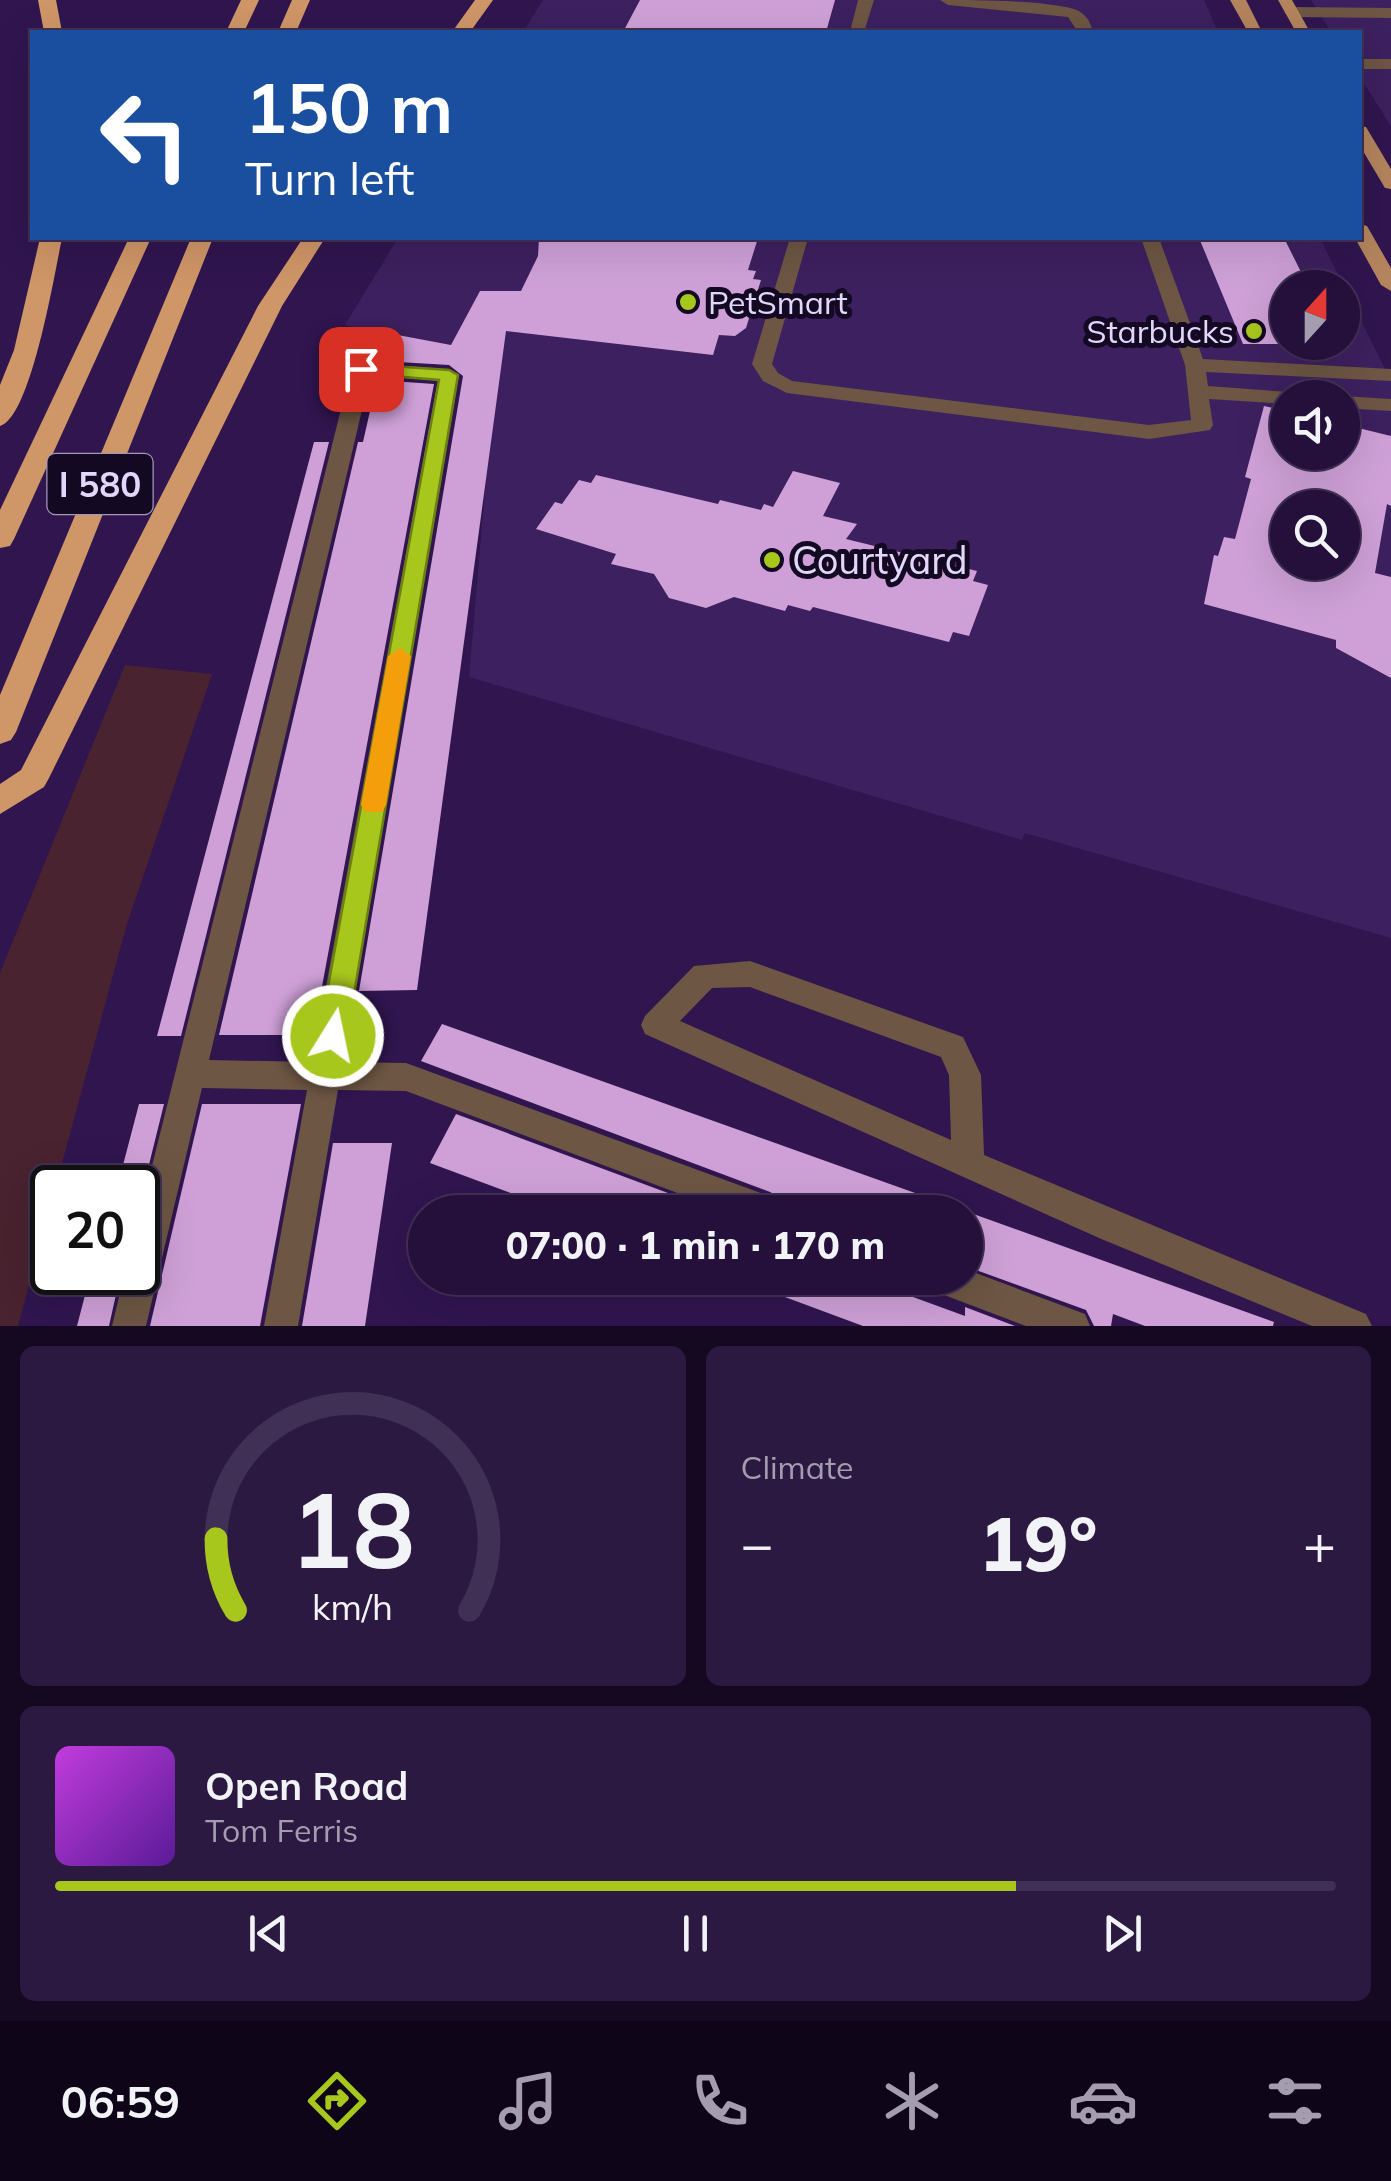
<!DOCTYPE html>
<html lang="en">
<head>
<meta charset="utf-8">
<style>
	body { margin:0; font-family:Mulish,sans-serif; background:#2c1942; color:#f1f3f6; height:100vh; display:flex; flex-direction:column; font-size:38px; white-space:nowrap }
	* { box-sizing:border-box; margin:0 }
	p { font-size:32px; color:#a39daf }
	.icon { flex:none; width:55px; height:55px; fill:none; stroke:currentColor; stroke-width:2; stroke-linecap:round; stroke-linejoin:round }
	.map { position:relative; height:1326px; overflow:hidden }
	.details { display:flex; flex-direction:column; gap:20px; padding:20px; background:#140920; flex:1 }
	.details>* { flex:none }
	.hud { position:absolute; left:30px; top:30px; width:1332px; height:210px; border-radius:0px; box-shadow:0 10px 40px #0002,0 0 0 2px #413055; background:#1a4fa0; color:#fff; overflow:hidden }
	.needle { width:65px; rotate:21deg }
	.tools { position:absolute; left:1270px; top:270px; display:grid; gap:20px }
	.tools a { display:grid; place-items:center; width:90px; height:90px; border-radius:50%; background:#24103b; box-shadow:0 10px 40px #0002,0 0 0 2px #413055; font-size:50px }
	.speed { position:absolute; left:30px; top:1165px; display:flex; gap:20px; font-size:50px; font-weight:700; text-align:center }
	.speed>* { display:grid; place-content:center; width:130px; height:130px; border-radius:50%; background:#24103b; box-shadow:0 10px 40px #0002,0 0 0 2px #413055; line-height:1 }
	.speed .limit { border:5px solid #111; border-radius:15px; background:#fff; color:#111 }
	.pin { position:absolute; display:grid; place-items:center; width:85px; height:85px; color:#fff; margin:-42px; border-radius:20px; box-shadow:0 5px 15px #0006 }
	.me { position:absolute; width:110px; margin:-55px; rotate:10deg; stroke-linejoin:round; filter:drop-shadow(0 0 8px #0008) }
	.turn { display:flex; align-items:center; gap:35px; height:210px; padding:0 50px; font-size:45px }
	.turn .icon { width:130px; height:130px; stroke-width:2.5 }
	.turn b { display:block; font-size:70px; line-height:85px }
	.big { font-size:75px; font-weight:800; line-height:1.1 }
	.details .card { flex:1; display:flex; flex-direction:column; justify-content:center; gap:15px; min-width:0; padding:0 35px; border-radius:15px; background:#2c1942 }
	.details .dial { align-items:center; gap:0 }
	.dial svg { height:260px; overflow:visible; fill:none; stroke:#413055; stroke-width:7; stroke-linecap:round; text-anchor:middle }
	.dial text { fill:#f1f3f6; stroke:none }
	.song { display:flex; align-items:center; gap:30px }
	.cover { width:120px; height:120px; border-radius:15px; background:linear-gradient(135deg,hsl(290 70% 55%),hsl(270 70% 35%)) }
	.played { height:10px; border-radius:5px; background:linear-gradient(90deg,#a8c71d 75%,#413055 75%) }
	.keys { display:flex; justify-content:space-around; direction:ltr }
	.heat { display:flex; justify-content:space-between; align-items:center; font-size:55px; direction:ltr }
	.details .tiles { flex:1; display:grid; gap:20px; grid-template-columns:1fr 1fr }
	.card:last-child { grid-column:span 2 }
	.trip { position:absolute; left:408px; top:1195px; width:575px; height:100px; border-radius:50px; background:#24103b; box-shadow:0 10px 40px #0002,0 0 0 2px #413055; font-weight:800; line-height:100px; text-align:center }
	.dock { display:flex; height:160px; justify-content:space-around; align-items:center; background:#0e0618; color:#a39daf }
	.dock .icon { width:70px; height:70px }
	.dock .selected { color:#a8c71d }
	.dock b { font-size:45px; color:#f1f3f6 }
	.map>svg:first-child { display:block }
</style>
</head>
<body>
<div class="map">
<svg width="1391" height="1326" viewBox="0 0 1391 1326">
	<rect width="100%" height="100%" fill="#30154f"/>
	<g fill="#3d205f" fill-rule="evenodd">
		<polygon points="543,0 1204,0 1218,32 523,32"/>
		<polygon points="1311,0 1391,0 1391,126 1360,77 1360,32 1331,32"/>
		<path d="M398,238H1320L1391,381V938L1025,833L1022,840L469,677L496,361L345,325ZM1288,288H1342V342H1288ZM1288,398H1342V452H1288ZM1288,508H1342V562H1288Z"/>
	</g>
	<polygon fill="#49232f" points="125,665 212,674 126,927 18,1326 0,1326 0,973"/>
	<g fill="#cea0d7" fill-rule="evenodd">
		<polygon points="640,0 835,0 826,32 623,32"/>
		<polygon points="539,238 758,238 748,270 756,271 753,279 761,280 746,328 735,336 719,335 713,355 506,331 417,990 359,991 463,376 449,365 381,361 387,333 451,345 480,291 521,291 538,256"/>
		<polygon points="1199,238 1284,238 1301,272 1307,270 1315,288 1288,288 1288,342 1329,344 1243,344"/>
		<polygon points="377,380 434,384 313,1035 219,1035 358,442 363,442"/>
		<path d="M1264,406L1288,411V452H1342V424L1391,436V506L1387,504L1375,573L1391,577V678L1336,648V640L1204,604L1214,555L1218,556L1224,537L1235,539L1251,479L1245,477ZM1288,508H1342V562H1288Z"/>
		<polygon points="314,442 329,442 181,1036 157,1036"/>
		<polygon points="793,471 840,483 823,516 857,524 846,539 977,571 973,581 988,585 969,636 953,632 949,642 813,607 810,611 788,605 785,611 734,597 706,608 669,598 654,574 611,564 616,554 536,529 555,502 562,504 579,480 591,483 596,475 718,504 720,500 761,510 764,504 773,507"/>
		<polygon points="442,1024 957,1208 957,1212 836,1212 806,1202 804,1212 790,1212 784,1199 770,1192 421,1061"/>
		<polygon points="139,1104 164,1104 138,1209 138,1188 117,1188"/>
		<polygon points="202,1104 301,1104 260,1326 150,1326"/>
		<polygon points="456,1114 719,1212 562,1212 430,1163"/>
		<polygon points="333,1143 392,1143 365,1326 302,1326"/>
		<polygon points="965,1211 1274,1322 1273,1326 1145,1326 1113,1314 1111,1326 1094,1326 1086,1310 965,1266"/>
		<polygon points="91,1272 121,1272 109,1326 77,1326"/>
		<polygon points="743,1278 861,1278 965,1316 965,1307 1015,1326 863,1326 742,1281"/>
	</g>
	<g fill="none" stroke-linecap="round" stroke-linejoin="round">
		<g fill="#6d5643" fill-rule="evenodd">
			<polygon points="858,0 874,0 864,32 850,32"/>
			<path d="M940,0C977,0 1040,0 1074,9C1086,13 1090,21 1093,32H1078L1068,17L948,5Z"/>
			<polygon points="1391,8 1391,18 1292,17 1284,12 1292,7"/>
			<rect x="1360" y="59" width="31" height="10"/>
			<polygon points="790,238 808,238 772,364 778,373 792,381 1149,425 1191,420 1185,365 1141,238 1159,238 1203,359 1391,369 1391,381 1206,372 1208,386 1288,392 1298,398 1288,398 1288,404 1209,399 1213,425 1210,430 1149,439 787,393 763,381 752,364"/>
			<path d="M361,363L449,369L459,375L343,1062L406,1063L769,1196L781,1201L786,1212H728L406,1091L338,1090L298,1326H264L307,1090L202,1088L146,1326H112L125,1272H138V1222L351,369ZM370,376L438,380L312,1062L209,1060Z"/>
			<polygon points="1342,396 1391,399 1391,411 1342,408 1342,398 1335,398"/>
			<path d="M750,961L963,1037L981,1075L984,1155L1366,1314L1372,1326H1312L1099,1238L645,1034L641,1025L645,1016L694,966ZM750,987L941,1057L949,1075L951,1140L680,1021L712,988Z"/>
			<polygon points="965,1269 1085,1314 1090,1326 1026,1326 931,1290 926,1278 965,1278"/>
		</g>
		<g fill="#b3845d" fill-rule="evenodd">
			<polygon points="1230,0 1246,0 1262,32 1248,32"/>
			<polygon points="1278,0 1292,0 1310,32 1296,32"/>
			<polygon points="1360,126 1366,127 1391,169 1391,189 1385,188 1360,146"/>
			<polygon points="1360,224 1367,226 1391,268 1391,291 1381,285 1355,238 1360,238"/>
		</g>
		<g fill="#cf9667" fill-rule="evenodd">
			<polygon points="38,0 56,0 62,32 44,32"/>
			<polygon points="241,0 259,0 244,32 226,32"/>
			<polygon points="292,0 310,0 296,32 278,32"/>
			<polygon points="475,0 493,0 470,32 452,32"/>
			<path d="M40,238H62C55,271 31,418 0,426V385L14,350Z"/>
			<polygon points="129,238 151,238 14,539 10,546 0,548 0,510"/>
			<polygon points="191,238 213,238 16,732 11,740 0,744 0,695"/>
			<polygon points="303,238 325,238 282,306 49,778 44,787 0,814 0,784 21,770 258,306"/>
		</g>
	</g>
	<polygon fill="#a8c71d" stroke="#6d8113" stroke-width="2.5" points="361,364 449,370 458,375 347,1036 343,1045 333,1049 323,1045 319,1036 439,380 355,373 355,365"/>
	<polygon fill="#f59e0b" points="400,648 411,656 386,805 382,812 365,812 361,805 388,656"/>
	<g fill="#a8c71d" stroke="#130922" stroke-width="4">
		<circle cx="688" cy="302" r="10"/>
		<circle cx="1254" cy="331" r="10"/>
		<circle cx="772" cy="560" r="10"/>
	</g>
	<g text-anchor="middle" dominant-baseline="central" stroke-width="10" stroke-linejoin="round" paint-order="stroke">
		<g font-size="32" fill="#e2d6fa" stroke="#130922" text-anchor="start">
			<text x="708" y="302">PetSmart</text>
			<text x="1234" y="331" text-anchor="end">Starbucks</text>
		</g>
		<rect fill="#130922" stroke="#a498b9" stroke-width="2.5" x="47.5" y="454" width="105" height="60" rx="8"/>
		<g font-size="35" font-weight="bold" fill="#e2d6fa">
			<text x="100" y="484">I 580</text>
		</g>
		<g font-size="38" fill="#e2d6fa" stroke="#130922" text-anchor="start">
			<text x="792" y="560">Courtyard</text>
		</g>
	</g>
</svg>
<div class="tools">
<a><svg class="needle" viewBox="-14 -14 28 28"><path d="M0-13l5 13h-10z" fill="#e53935"/><path d="M0 13l5-13h-10z" fill="#a39daf"/></svg></a>
<a><svg class="icon" aria-label="sound" viewBox="0 0 24 24"><path d="M4 9h4l5-4v14l-5-4H4zM17 9q2 3 0 6"/></svg></a>
<a><svg class="icon" aria-label="search" viewBox="0 0 24 24"><circle cx="10" cy="10" r="6"/><path d="M15 15l6 6"/></svg></a>
</div>
<div class="speed"><div class="limit">20</div></div>
<div class="pin" style="left:361px;top:369px;background:#d93025"><svg class="icon" aria-label="arrive" viewBox="0 0 24 24"><path d="M6 21V4h12l-3 4 3 4H6"/></svg></div>
<svg class="me" style="left:333px;top:1036px" viewBox="-20 -20 40 40"><circle r="17" fill="#a8c71d" stroke="#fff" stroke-width="3"/><path d="M0-11L8 9 0 5-8 9z" fill="#fff"/></svg>
<div class="trip">07:00 · 1 min · 170 m</div>
<div class="hud">
<div class="turn"><svg class="icon" aria-label="left" viewBox="0 0 24 24"><path d="M17 20v-9H6M10 6l-5 5 5 5"/></svg><div><b>150 m</b>Turn left</div></div>
</div>
</div>
<section class="details">
<div class="tiles">
<div class="card dial"><svg viewBox="0 0 100 80">
<path d="M14 69A42 42 0 1 1 86 69"/>
<path d="M14 69A42 42 0 0 1 8 47" stroke="#a8c71d"/>
<text x="50" y="56" font-size="32" font-weight="700">18</text>
<text x="50" y="72" font-size="11">km/h</text>
</svg></div>
<div class="card"><p>Climate</p>
<div class="heat"><a>−</a><b class="big">19°</b><a>+</a></div>
</div>
<div class="card">
<div class="song"><i class="cover"></i><div><b>Open Road</b><p>Tom Ferris</p></div></div>
<div class="played"></div>
<div class="keys"><svg class="icon" aria-label="previous" viewBox="0 0 24 24"><path d="M18 5L8 12l10 7zM5 5v14"/></svg><svg class="icon" aria-label="pause" viewBox="0 0 24 24"><path d="M8 5v14M16 5v14"/></svg><svg class="icon" aria-label="next" viewBox="0 0 24 24"><path d="M6 5l10 7-10 7zM19 5v14"/></svg></div>
</div>
</div>
</section>
<nav class="dock">
<b>06:59</b>
<svg class="icon selected" aria-label="directions" viewBox="0 0 24 24"><path d="M12 3l9 9-9 9-9-9zM9 14v-3h6M13 9l2 2-2 2"/></svg>
<svg class="icon" aria-label="music" viewBox="0 0 24 24"><path d="M9 18V5l10-2v13"/><circle cx="6" cy="18" r="3"/><circle cx="16" cy="16" r="3"/></svg>
<svg class="icon" aria-label="phone" viewBox="0 0 24 24"><path d="M5 4h4l2 5-3 2q2 4 5 5l2-3 5 2v4C11 20 4 13 5 4z"/></svg>
<svg class="icon" aria-label="climate" viewBox="0 0 24 24"><path d="M12 3v18M4 7l16 10M4 17L20 7"/></svg>
<svg class="icon" aria-label="car" viewBox="0 0 24 24"><path d="M5 17H2v-5l4-1 3-4h7l3 4 3 1v5h-3M9 17h6M6 11h13"/><circle cx="7" cy="17" r="2"/><circle cx="17" cy="17" r="2"/></svg>
<svg class="icon" aria-label="filters" viewBox="0 0 24 24"><path d="M4 7h16M4 17h16"/><circle cx="9" cy="7" r="2"/><circle cx="15" cy="17" r="2"/></svg>
</nav>
</body>
</html>
